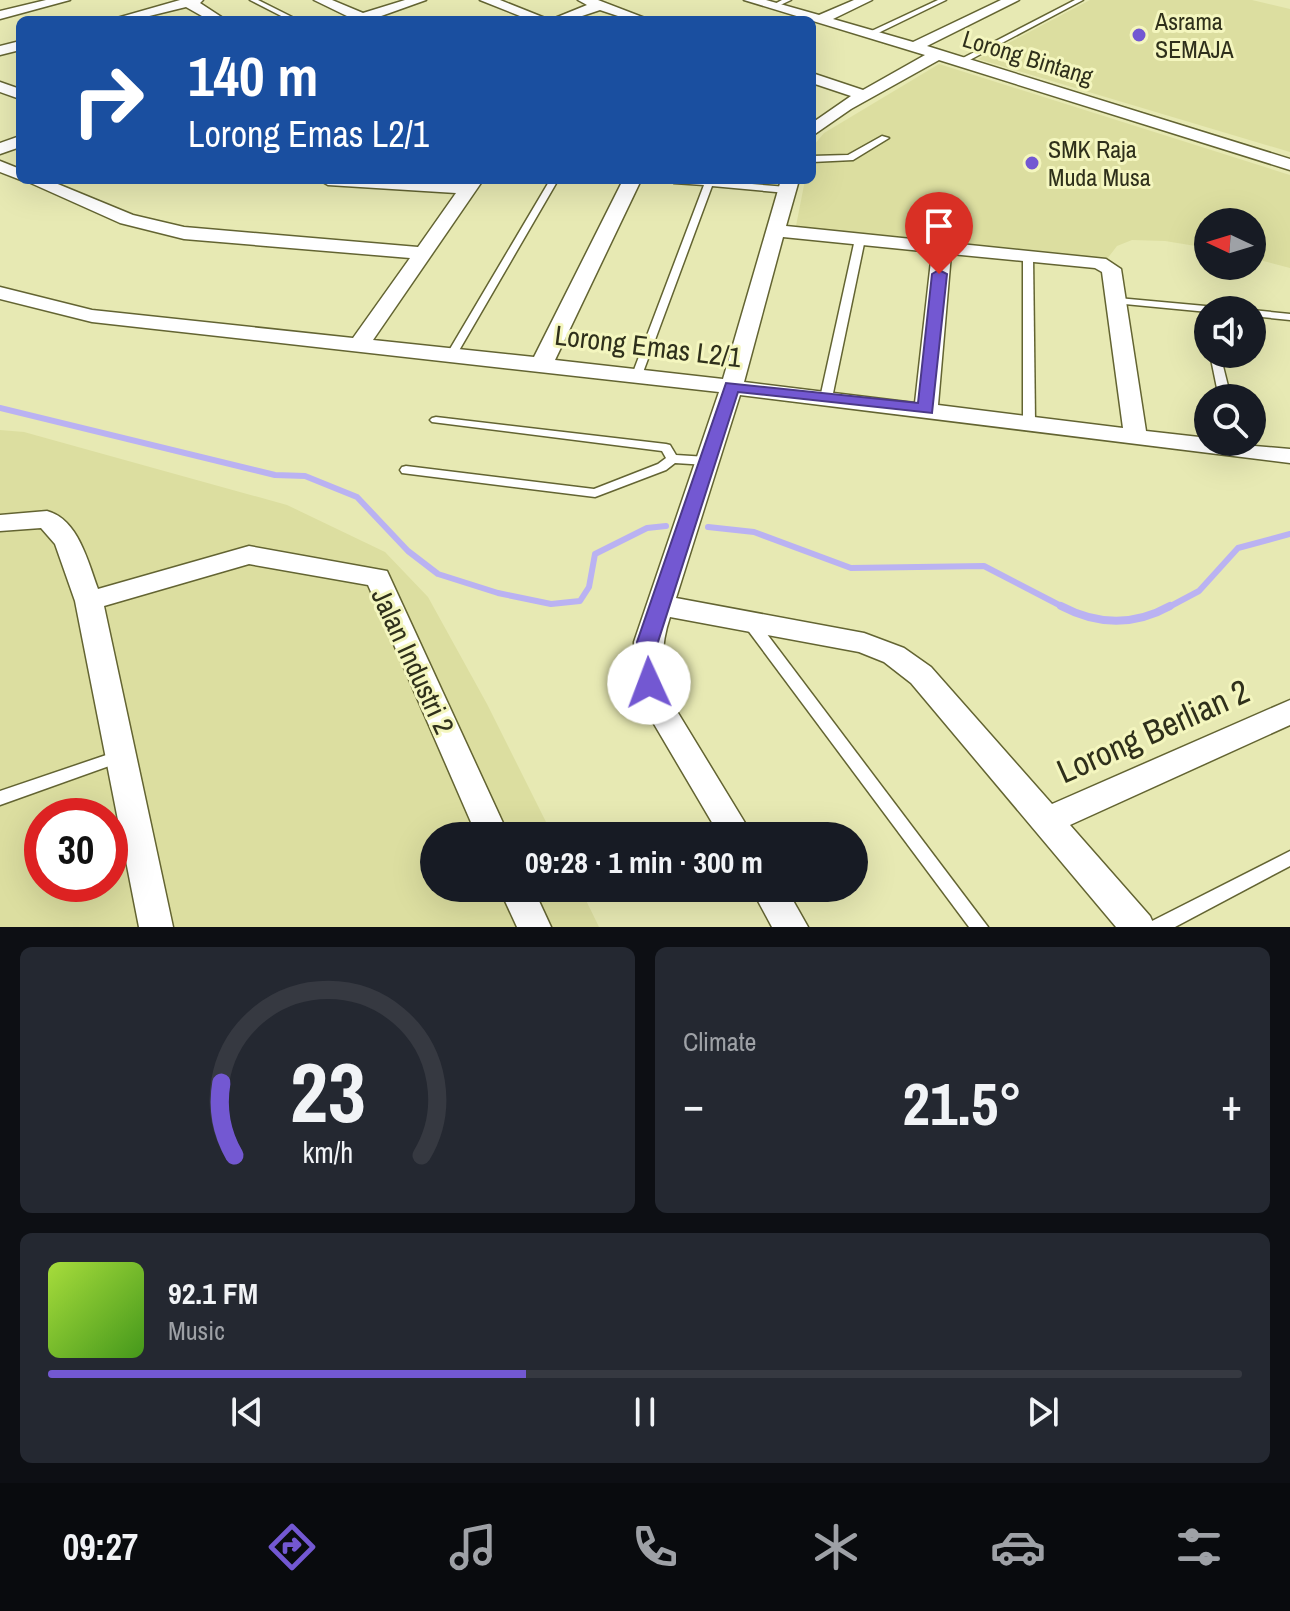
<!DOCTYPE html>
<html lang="en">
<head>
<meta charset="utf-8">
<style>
	body { margin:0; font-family:"Archivo Narrow",sans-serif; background:#242831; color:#f1f3f6; height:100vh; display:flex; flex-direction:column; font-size:30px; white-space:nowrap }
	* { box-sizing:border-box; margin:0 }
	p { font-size:26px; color:#9ea1a6 }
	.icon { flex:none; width:44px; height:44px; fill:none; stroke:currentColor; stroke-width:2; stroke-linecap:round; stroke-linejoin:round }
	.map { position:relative; height:927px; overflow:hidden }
	.details { display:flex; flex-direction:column; gap:20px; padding:20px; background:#0d0f14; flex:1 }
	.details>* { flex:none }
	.hud { position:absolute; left:16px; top:16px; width:800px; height:168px; border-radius:12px; box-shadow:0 8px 32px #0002; background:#1a4fa0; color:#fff; overflow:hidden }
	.needle { width:52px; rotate:274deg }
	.tools { position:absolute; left:1194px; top:208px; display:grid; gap:16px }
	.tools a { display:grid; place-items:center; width:72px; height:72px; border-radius:50%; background:#171b24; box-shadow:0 8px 32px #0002; font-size:40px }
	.speed { position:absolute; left:24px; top:798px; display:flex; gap:16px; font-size:40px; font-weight:700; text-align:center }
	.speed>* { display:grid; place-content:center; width:104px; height:104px; border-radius:50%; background:#171b24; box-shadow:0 8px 32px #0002; line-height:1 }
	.speed .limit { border:12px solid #d22; background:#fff; color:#111 }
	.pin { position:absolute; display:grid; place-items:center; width:68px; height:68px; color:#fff; margin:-82px -34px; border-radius:50% 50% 50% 0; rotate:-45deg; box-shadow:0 0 8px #0007 }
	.pin .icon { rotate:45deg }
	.me { position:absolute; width:88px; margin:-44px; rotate:358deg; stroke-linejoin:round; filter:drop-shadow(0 0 6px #0008) }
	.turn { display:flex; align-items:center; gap:28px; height:168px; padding:0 40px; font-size:36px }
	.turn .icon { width:104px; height:104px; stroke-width:2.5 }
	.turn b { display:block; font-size:56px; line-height:68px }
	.big { font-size:60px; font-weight:700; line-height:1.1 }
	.details .card { flex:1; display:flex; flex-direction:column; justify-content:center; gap:12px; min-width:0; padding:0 28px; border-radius:12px; background:#242831 }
	.details .dial { align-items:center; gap:0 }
	.dial svg { height:208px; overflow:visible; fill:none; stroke:#363941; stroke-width:7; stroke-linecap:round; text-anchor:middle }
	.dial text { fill:#f1f3f6; stroke:none }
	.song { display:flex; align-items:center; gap:24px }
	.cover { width:96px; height:96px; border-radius:12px; background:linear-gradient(135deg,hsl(80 70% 55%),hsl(100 70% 35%)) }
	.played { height:8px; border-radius:4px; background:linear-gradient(90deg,#7358d2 40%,#363941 40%) }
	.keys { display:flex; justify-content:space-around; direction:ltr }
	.heat { display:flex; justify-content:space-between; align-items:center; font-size:44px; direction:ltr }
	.details .tiles { flex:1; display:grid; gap:20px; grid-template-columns:1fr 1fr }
	.card:last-child { grid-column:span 2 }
	.trip { position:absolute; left:420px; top:822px; width:448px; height:80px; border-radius:40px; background:#171b24; box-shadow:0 8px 32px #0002; font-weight:700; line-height:80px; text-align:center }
	.tabs { display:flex; height:128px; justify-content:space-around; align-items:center; background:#090b0e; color:#9ea1a6 }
	.tabs .icon { width:56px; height:56px }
	.tabs .current { color:#7358d2 }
	.tabs b { font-size:36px; color:#f1f3f6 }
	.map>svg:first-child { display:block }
</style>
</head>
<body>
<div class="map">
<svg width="1290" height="927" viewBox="0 0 1290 927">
	<rect width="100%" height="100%" fill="#e7e9b3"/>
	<g fill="#dcdea0" fill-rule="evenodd">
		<polygon points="1090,0 1252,0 1290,9 1290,152 978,59"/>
		<polygon points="939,64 1290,175 1290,268 1252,258 1252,222 1208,222 1208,248 1165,241 1132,240 1117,246 1107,259 796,226 805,180 812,180 814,145 824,133"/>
		<path d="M0,430L24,432L287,505L385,552L428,597L487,704L553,836H434V888H580L599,927H0ZM42,816H110V884H42Z"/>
	</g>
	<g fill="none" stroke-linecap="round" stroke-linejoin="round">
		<g stroke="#bab2f2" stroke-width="6">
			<polyline points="0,408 275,475 305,476 357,497 408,551 438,574 498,593 551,604 580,601 589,587 595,554 647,528 666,526"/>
			<polyline points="708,527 754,532 851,568 984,566 1065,608"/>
			<polyline points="1167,608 1199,591 1238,548 1290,534"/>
		</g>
		<path stroke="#bab2f2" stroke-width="8" d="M1061,606C1097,625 1134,626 1170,606"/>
		<g stroke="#636432" stroke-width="3">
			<g id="service">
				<polygon points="250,0 258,0 298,20 289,20"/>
				<polygon points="782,0 791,0 774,8 769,7"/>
				<polygon points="938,0 946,0 872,36 865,34"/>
				<polygon points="1075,0 1083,0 964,63 957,61"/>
				<polygon points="882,136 889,138 853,160 812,162 812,156 848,155"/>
				<polygon points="550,180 558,180 457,354 456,356 448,356 447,354"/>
				<polygon points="670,180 704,180 787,187 791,190 787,193 712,186 642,375 637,378 632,375 704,185 674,183"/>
				<polygon points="860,236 865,239 832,398 826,401 820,398 855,239"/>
				<polygon points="1028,253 1033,256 1035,422 1029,425 1023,422 1023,256"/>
				<polygon points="1118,298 1216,307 1221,310 1208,310 1208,312 1114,303 1114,299"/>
				<polygon points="1252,310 1290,314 1290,320 1252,316"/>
				<polygon points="1210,354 1220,354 1231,398 1219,398"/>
				<polygon points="436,417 666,444 670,445 676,455 707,457 713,461 707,465 675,463 666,470 595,497 402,473 400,470 402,467 406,466 594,489 658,464 666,458 662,451 432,422 430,420 432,418"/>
				<polygon points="749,616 754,617 988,927 969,927 744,625 742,621 744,617"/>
				<polygon points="121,750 126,752 129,756 126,760 0,805 0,791"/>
				<polygon points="1290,851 1290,866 1175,927 1149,927 1152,921"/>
			</g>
		</g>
		<g stroke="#636432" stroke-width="3">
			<g id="minor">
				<polygon points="46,0 70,0 0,19 0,11"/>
				<polygon points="180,0 203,0 200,3 226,20 209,20 186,7 133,20 110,20"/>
				<polygon points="314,0 332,0 363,13 405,0 426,0 370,20 349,20 351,18"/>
				<polygon points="480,0 500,0 550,20 530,20"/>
				<polygon points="578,0 598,0 650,20 630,20 600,10 570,20 550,20 587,5"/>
				<polygon points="744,0 766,0 819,15 854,0 872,0 833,19 913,42 1001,0 1019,0 927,46 1290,159 1290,170 939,60 851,109 812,136 812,123 851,96 812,83 812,73 863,90 925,55"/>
				<polygon points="20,41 20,50 0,55 0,46"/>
				<polygon points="0,82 20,89 20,99 0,92"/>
				<polygon points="20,136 20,147 0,154 0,143"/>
				<polygon points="0,161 20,169 21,180 0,172"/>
				<path d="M24,180H48L133,215L184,227L418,247L456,193L328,185L319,180H483L373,340L534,357L623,180H641L555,360L723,379L781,180H799L786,226L1106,259L1121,269L1146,431L1208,438V442L1290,449V463L740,395L676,598L864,633L904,648L931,667L1052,804L1290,700V725L1070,825L1150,916L1155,927H1116L911,683L884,662L859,652L670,617C660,647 660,674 672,703L753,836H720L644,707L634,683V642L719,392L92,322L0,299V287L92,310L353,338L410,258L184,239L120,223ZM783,237L932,252L915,403L744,382ZM951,254L1095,268L1102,272L1123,428L938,405Z"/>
				<path d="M47,511C78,519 88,562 98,589L249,546L387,571L509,836H477L368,585L249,564L104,606L173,927H139L75,601L55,544L41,528L0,531V515Z"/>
				<polygon points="499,888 533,888 551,927 517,927"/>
				<polygon points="751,888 786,888 808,927 772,927"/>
			</g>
		</g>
		<use href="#service" fill="#fff" fill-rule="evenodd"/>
		<use href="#minor" fill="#fff" fill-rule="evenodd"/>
	</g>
	<polygon fill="#7358d2" stroke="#4b3988" stroke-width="2" points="939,270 947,274 932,413 738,392 658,642 660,683 657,689 649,692 641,689 638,683 637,642 726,383 918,403 932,274"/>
	<g fill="#7358d2" stroke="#f4f6bf" stroke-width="3">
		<circle cx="1139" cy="35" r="8"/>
		<circle cx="1032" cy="163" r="8"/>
	</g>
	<g text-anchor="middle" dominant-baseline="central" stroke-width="6" stroke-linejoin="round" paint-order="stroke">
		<g font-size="24" fill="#2f301b" stroke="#f4f6bf" text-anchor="start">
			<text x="1155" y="21">Asrama<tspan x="1155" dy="28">SEMAJA</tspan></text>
			<text x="1048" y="149">SMK Raja<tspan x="1048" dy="28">Muda Musa</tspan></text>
		</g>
		<g font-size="24" fill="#2f301b" stroke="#f4f6bf">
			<text transform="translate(1028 57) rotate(17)">Lorong Bintang</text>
		</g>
		<g font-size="28" fill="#2f301b" stroke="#f4f6bf">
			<text transform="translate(648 346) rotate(7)">Lorong Emas L2/1</text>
			<text transform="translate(413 661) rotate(65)">Jalan Industri 2</text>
		</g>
		<g font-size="34" fill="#2f301b" stroke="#f4f6bf">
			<text transform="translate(1153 731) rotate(-24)">Lorong Berlian 2</text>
		</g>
	</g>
</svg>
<div class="tools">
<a><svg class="needle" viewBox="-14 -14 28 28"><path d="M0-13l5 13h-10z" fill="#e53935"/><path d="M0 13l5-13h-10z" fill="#9ea1a6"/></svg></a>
<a><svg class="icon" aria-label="sound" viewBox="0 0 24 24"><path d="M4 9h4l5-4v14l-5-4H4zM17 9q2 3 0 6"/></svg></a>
<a><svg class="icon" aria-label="search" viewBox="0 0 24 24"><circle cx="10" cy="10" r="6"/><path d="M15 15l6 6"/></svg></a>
</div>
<div class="speed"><div class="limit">30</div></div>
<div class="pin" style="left:939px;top:274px;background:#d93025"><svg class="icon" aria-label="arrive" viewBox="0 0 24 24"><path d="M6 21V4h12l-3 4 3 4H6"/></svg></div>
<svg class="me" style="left:649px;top:683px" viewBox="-20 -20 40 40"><circle r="19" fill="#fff"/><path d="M0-13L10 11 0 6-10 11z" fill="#7358d2"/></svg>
<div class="trip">09:28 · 1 min · 300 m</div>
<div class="hud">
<div class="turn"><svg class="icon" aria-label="right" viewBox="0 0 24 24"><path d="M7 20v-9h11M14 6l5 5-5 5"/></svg><div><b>140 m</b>Lorong Emas L2/1</div></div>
</div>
</div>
<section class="details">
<div class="tiles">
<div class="card dial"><svg viewBox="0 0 100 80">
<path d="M14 69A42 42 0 1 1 86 69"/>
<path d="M14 69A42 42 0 0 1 9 41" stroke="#7358d2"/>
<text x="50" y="56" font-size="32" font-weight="700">23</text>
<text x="50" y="72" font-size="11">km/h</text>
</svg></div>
<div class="card"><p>Climate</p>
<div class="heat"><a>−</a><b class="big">21.5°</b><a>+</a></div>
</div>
<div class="card">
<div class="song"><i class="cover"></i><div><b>92.1 FM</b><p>Music</p></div></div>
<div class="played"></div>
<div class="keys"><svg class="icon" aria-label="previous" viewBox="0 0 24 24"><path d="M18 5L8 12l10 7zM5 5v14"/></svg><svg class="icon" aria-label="pause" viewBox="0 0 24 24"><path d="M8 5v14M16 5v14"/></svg><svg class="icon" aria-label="next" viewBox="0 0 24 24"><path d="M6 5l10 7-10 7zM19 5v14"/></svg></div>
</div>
</div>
</section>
<nav class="tabs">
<b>09:27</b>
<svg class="icon current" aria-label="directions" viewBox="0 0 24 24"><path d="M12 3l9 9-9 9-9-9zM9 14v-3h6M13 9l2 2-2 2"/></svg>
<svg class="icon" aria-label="music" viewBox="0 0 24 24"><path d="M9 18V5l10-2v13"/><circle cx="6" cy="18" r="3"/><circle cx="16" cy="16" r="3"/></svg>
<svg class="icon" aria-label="phone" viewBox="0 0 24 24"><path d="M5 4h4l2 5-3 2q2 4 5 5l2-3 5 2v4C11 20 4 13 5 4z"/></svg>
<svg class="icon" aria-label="climate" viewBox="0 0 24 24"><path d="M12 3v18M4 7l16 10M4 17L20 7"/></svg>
<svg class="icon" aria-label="car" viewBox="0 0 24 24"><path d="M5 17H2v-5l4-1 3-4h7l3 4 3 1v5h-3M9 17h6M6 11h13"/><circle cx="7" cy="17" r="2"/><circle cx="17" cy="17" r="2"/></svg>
<svg class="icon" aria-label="filters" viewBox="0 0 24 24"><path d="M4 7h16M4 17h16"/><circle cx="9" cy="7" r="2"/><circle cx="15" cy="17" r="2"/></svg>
</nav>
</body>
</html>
